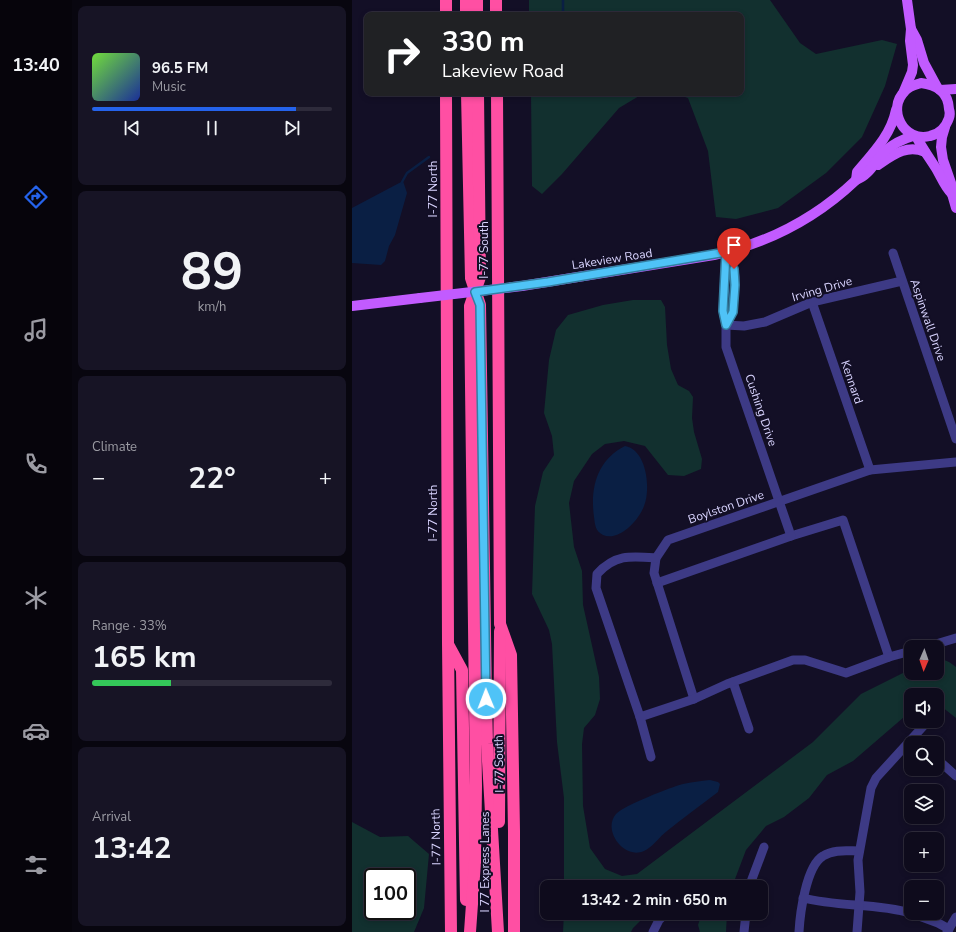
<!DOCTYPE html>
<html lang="en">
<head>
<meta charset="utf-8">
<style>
	body { margin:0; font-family:"Nunito Sans",sans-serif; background:#171425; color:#f1f3f6; height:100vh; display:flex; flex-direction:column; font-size:15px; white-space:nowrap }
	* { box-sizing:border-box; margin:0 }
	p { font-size:13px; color:#9b9ba3 }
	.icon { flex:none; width:22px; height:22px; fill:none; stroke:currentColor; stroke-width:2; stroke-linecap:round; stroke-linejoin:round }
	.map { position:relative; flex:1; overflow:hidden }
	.sheet { display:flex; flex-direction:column; gap:6px; padding:6px; background:#08060f; width:280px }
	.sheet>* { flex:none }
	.top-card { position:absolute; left:12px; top:12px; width:380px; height:84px; border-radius:8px; box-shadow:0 2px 6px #0003,0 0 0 1px #2e2b3b; background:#202124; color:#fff; overflow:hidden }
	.needle { width:26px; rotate:182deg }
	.tools { position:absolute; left:552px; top:640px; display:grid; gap:8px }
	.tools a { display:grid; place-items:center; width:40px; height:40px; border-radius:8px; background:#0e0b1c; box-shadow:0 2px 6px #0003,0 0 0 1px #2e2b3b; font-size:20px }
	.speed { position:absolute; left:12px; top:868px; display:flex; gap:8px; font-size:20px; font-weight:700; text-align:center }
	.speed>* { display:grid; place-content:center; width:52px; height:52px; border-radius:50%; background:#0e0b1c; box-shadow:0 2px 6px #0003,0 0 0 1px #2e2b3b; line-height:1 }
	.speed .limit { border:2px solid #111; border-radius:6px; background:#fff; color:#111 }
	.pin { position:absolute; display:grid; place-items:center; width:34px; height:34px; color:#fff; margin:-41px -17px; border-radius:50% 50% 50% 0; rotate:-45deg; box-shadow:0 0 4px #0007 }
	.pin .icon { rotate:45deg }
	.me { position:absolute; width:44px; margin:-22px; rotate:359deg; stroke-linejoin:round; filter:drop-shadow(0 0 3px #0008) }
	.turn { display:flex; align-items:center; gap:14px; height:84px; padding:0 12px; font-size:18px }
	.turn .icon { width:52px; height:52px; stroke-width:2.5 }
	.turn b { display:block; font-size:28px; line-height:34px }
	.big { font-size:30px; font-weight:700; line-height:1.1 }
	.sheet .tile { flex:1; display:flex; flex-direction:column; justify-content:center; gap:6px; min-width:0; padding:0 14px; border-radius:8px; background:#171425 }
	.sheet .dial { align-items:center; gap:0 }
	.dial b { font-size:52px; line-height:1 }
	.song { display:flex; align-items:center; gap:12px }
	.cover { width:48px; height:48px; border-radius:6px; background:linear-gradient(135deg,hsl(100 70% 55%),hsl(230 70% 35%)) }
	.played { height:4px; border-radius:2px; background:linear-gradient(90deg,#2563eb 85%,#2e2b3b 85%) }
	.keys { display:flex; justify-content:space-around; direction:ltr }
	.heat { display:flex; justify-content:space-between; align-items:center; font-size:22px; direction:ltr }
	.charge { height:6px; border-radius:3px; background:linear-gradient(90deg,#34c759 33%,#2e2b3b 0) }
	.trip { position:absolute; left:188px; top:880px; width:228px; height:40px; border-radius:8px; background:#0e0b1c; box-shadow:0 2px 6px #0003,0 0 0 1px #2e2b3b; font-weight:700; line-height:40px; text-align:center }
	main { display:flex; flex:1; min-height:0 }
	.tab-bar { display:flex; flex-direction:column; width:72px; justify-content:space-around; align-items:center; background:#06040b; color:#9b9ba3 }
	.tab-bar .icon { width:28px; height:28px }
	.tab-bar .selected { color:#2563eb }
	.tab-bar b { font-size:18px; color:#f1f3f6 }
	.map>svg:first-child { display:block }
</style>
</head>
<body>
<main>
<nav class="tab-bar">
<b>13:40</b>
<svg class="icon selected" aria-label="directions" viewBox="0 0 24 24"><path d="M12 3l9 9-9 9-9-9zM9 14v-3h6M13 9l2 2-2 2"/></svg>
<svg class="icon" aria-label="music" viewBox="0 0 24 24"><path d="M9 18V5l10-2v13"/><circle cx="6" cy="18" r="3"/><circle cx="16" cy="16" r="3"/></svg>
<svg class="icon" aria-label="phone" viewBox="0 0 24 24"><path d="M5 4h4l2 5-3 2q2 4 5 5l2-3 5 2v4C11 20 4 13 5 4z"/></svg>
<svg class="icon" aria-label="climate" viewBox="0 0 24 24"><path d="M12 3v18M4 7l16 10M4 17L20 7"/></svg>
<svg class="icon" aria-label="car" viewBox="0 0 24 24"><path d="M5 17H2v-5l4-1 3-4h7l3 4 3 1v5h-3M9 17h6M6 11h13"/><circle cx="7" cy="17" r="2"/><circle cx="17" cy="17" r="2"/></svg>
<svg class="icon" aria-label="filters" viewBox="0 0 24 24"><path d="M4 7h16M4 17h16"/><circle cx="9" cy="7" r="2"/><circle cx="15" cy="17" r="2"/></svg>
</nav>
<section class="sheet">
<div class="tile">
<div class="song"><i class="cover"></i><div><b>96.5 FM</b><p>Music</p></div></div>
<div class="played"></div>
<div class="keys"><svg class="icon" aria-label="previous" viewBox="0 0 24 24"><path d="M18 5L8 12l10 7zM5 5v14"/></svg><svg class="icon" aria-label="pause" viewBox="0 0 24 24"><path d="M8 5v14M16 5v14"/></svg><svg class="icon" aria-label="next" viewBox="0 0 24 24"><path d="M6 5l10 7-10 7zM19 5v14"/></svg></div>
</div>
<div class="tile dial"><b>89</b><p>km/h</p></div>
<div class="tile"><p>Climate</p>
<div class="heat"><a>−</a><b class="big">22°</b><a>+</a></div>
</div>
<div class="tile"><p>Range · 33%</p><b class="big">165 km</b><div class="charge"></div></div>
<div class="tile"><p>Arrival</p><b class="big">13:42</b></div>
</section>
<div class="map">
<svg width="604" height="932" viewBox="0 0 604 932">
	<rect width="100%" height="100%" fill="#130f26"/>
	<g fill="#12302f" fill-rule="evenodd">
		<polygon points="177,0 418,0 448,43 464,54 530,40 545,44 533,86 510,137 474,173 426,208 384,219 364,217 356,151 336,98 321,93 389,93 389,15 177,15"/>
		<polygon points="179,93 292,93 267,108 210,174 190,194 180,186"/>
		<path d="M281,300H309L313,307L315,345L319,369L326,385L337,391L341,397L340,418L342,432L350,459L349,469L332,476L316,475L293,446L272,441L253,444L240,454L222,481L217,503L222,547L230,571L231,605L247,677L248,699L243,715L232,728L230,744L231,806L238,848L253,869L270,876L285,874L461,742L509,694L559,669V673H585V659C593,659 598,662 604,667V718L585,703V695H559V711L501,761L475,775L457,798L432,817L414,826L394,850L380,887H346L333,883L324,887H212V798L205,742L200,644L197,630L180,594L183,506L191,472L202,455L200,436L192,413L197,360L204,330L216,315L251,305Z"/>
		<path d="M0,822L28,837L56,836L77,854L72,908L62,932H0ZM21,877H55V911H21Z"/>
		<polygon points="212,913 296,913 281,928 279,932 211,932"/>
		<polygon points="350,913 375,913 374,932 348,932 346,925"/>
	</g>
	<g fill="#0a1f44">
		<polygon points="51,181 55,193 43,235 37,246 33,261 29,265 0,263 0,208"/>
		<path d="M273,446C295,450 299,489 292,506C287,520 267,542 251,535C243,531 243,524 242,517C238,488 245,460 273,446Z"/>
		<path d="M358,780L366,782L368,784L366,792C349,805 331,818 315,831C307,837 301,847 292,851C272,860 250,830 264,814C271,806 319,787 331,784C339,782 349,781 358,780Z"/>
	</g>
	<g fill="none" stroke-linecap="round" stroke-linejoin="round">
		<g stroke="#0a1f44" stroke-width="2.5">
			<polyline points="208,15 211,11 211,0"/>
			<polyline points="50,182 55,173 77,157"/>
		</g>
		<g stroke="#3d3a85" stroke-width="9">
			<polyline points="374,252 371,311 374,325 374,347 439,536 491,520 537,657"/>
			<polyline points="374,252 382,269 383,277 381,311 374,325"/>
			<polyline points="541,253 604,439"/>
			<polyline points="460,302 518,470"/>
			<polyline points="374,325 392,326 413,322 460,302 550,281"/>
			<polyline points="305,583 439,536"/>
			<polyline points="574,647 604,638"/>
			<polyline points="381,682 397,729"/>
			<polyline points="342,699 302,573 304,558 316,540 518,470 604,462"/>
			<polyline points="585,712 588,709"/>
			<path d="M288,717L244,588L245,574C263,554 279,556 304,558"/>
			<polyline points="299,757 288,717 342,699 375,684 441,660 453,660 494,673 537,657 559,651"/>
			<polyline points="585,759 604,776"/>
			<polyline points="397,887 412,847"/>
			<path d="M451,898C487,907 524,903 559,913"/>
			<polyline points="559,913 586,923 597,929"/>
			<polyline points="301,932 307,920 314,913"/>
			<polyline points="392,932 394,913"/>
			<path d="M447,932C448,914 454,866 471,856C482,849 495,851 507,851"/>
			<polyline points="505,932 508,892 506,860 519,788 524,778 576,721"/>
			<polyline points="595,932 604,917"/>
		</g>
		<g stroke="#c25bff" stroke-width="10">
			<polyline points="559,29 565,40 572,63 585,87"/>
			<path d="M569,83C585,85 596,92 597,109C598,112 598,115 597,118C594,127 587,134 578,136C552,143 534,109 553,91C557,86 563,85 569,83Z"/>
			<polyline points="588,90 604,89"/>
			<polyline points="552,91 560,72 561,65 558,41 559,29 555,0"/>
			<polyline points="593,127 590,137 589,147 591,160 599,183 600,194 604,208"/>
			<path d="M565,138C571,149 578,159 585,170C590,179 593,187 600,194"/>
			<path d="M526,165C541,155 555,144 573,152"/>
			<path d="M504,180L505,172C521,153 539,135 544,110"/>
			<path d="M170,286L362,255C416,243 464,218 504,180C518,175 523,161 533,151C541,144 551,139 561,136"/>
			<polyline points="0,306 68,298"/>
		</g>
		<g stroke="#ff4fa3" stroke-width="12">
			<polyline points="94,0 94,15"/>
			<polyline points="114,0 114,15"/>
			<polyline points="125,0 125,15"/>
			<polyline points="144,0 144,15"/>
			<polyline points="94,93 96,643 99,932"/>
			<polyline points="115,93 119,278 128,305 134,699 135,744 146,932"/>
			<polyline points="145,93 148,624 159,655 162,831 162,932"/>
			<polyline points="97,646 110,670 114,900"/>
			<polyline points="147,822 148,631"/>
			<polyline points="118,932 123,862 124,786 118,306 128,277 126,93"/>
		</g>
		<polyline stroke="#c25bff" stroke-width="10" points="68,298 170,286"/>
	</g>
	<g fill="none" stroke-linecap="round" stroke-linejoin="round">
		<g stroke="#337fa1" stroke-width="10">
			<polyline id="route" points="134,699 128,305 123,292 196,282 374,252 371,311 374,325 381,312 383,285 382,269"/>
		</g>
		<use href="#route" stroke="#4fc3f7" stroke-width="7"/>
	</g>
	<g text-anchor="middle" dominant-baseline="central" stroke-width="4" stroke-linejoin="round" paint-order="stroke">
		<g font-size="12" fill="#d9d4ff" stroke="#130f26">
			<text transform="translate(81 189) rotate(-90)">I-77 North</text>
			<text transform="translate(132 250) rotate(-90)">I-77 South</text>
			<text transform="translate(260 259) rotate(-9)">Lakeview Road</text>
			<text transform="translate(470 289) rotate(-16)">Irving Drive</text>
			<text transform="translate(576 320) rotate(71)">Aspinwall Drive</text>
			<text transform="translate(500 382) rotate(71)">Kennard</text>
			<text transform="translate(409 410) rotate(71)">Cushing Drive</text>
			<text transform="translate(374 507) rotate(-19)">Boylston Drive</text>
			<text transform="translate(81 513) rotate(-90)">I-77 North</text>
			<text transform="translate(147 764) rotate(-91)">I-77 South</text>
			<text transform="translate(84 837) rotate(-91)">I-77 North</text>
			<text transform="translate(133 862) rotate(-90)">I 77 Express Lanes</text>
		</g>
	</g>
</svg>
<div class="tools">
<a><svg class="needle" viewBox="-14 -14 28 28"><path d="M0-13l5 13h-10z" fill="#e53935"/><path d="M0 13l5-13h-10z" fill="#9b9ba3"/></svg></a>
<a><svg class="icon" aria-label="sound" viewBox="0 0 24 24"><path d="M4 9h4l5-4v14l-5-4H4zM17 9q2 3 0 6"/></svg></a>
<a><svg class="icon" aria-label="search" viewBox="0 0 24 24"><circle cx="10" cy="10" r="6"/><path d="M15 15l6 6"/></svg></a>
<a><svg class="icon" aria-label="layers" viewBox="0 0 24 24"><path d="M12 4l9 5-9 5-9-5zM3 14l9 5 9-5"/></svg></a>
<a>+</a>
<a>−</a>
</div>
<div class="speed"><div class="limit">100</div></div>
<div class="pin" style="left:382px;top:269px;background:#d93025"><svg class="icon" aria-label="arrive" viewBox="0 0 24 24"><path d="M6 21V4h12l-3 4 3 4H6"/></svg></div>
<svg class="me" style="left:134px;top:699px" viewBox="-20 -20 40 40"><circle r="17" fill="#4fc3f7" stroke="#fff" stroke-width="3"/><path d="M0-11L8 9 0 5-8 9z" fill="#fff"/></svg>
<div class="trip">13:42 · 2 min · 650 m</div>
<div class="top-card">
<div class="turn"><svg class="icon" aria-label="right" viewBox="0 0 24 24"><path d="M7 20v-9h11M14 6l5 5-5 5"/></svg><div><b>330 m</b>Lakeview Road</div></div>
</div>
</div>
</main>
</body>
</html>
